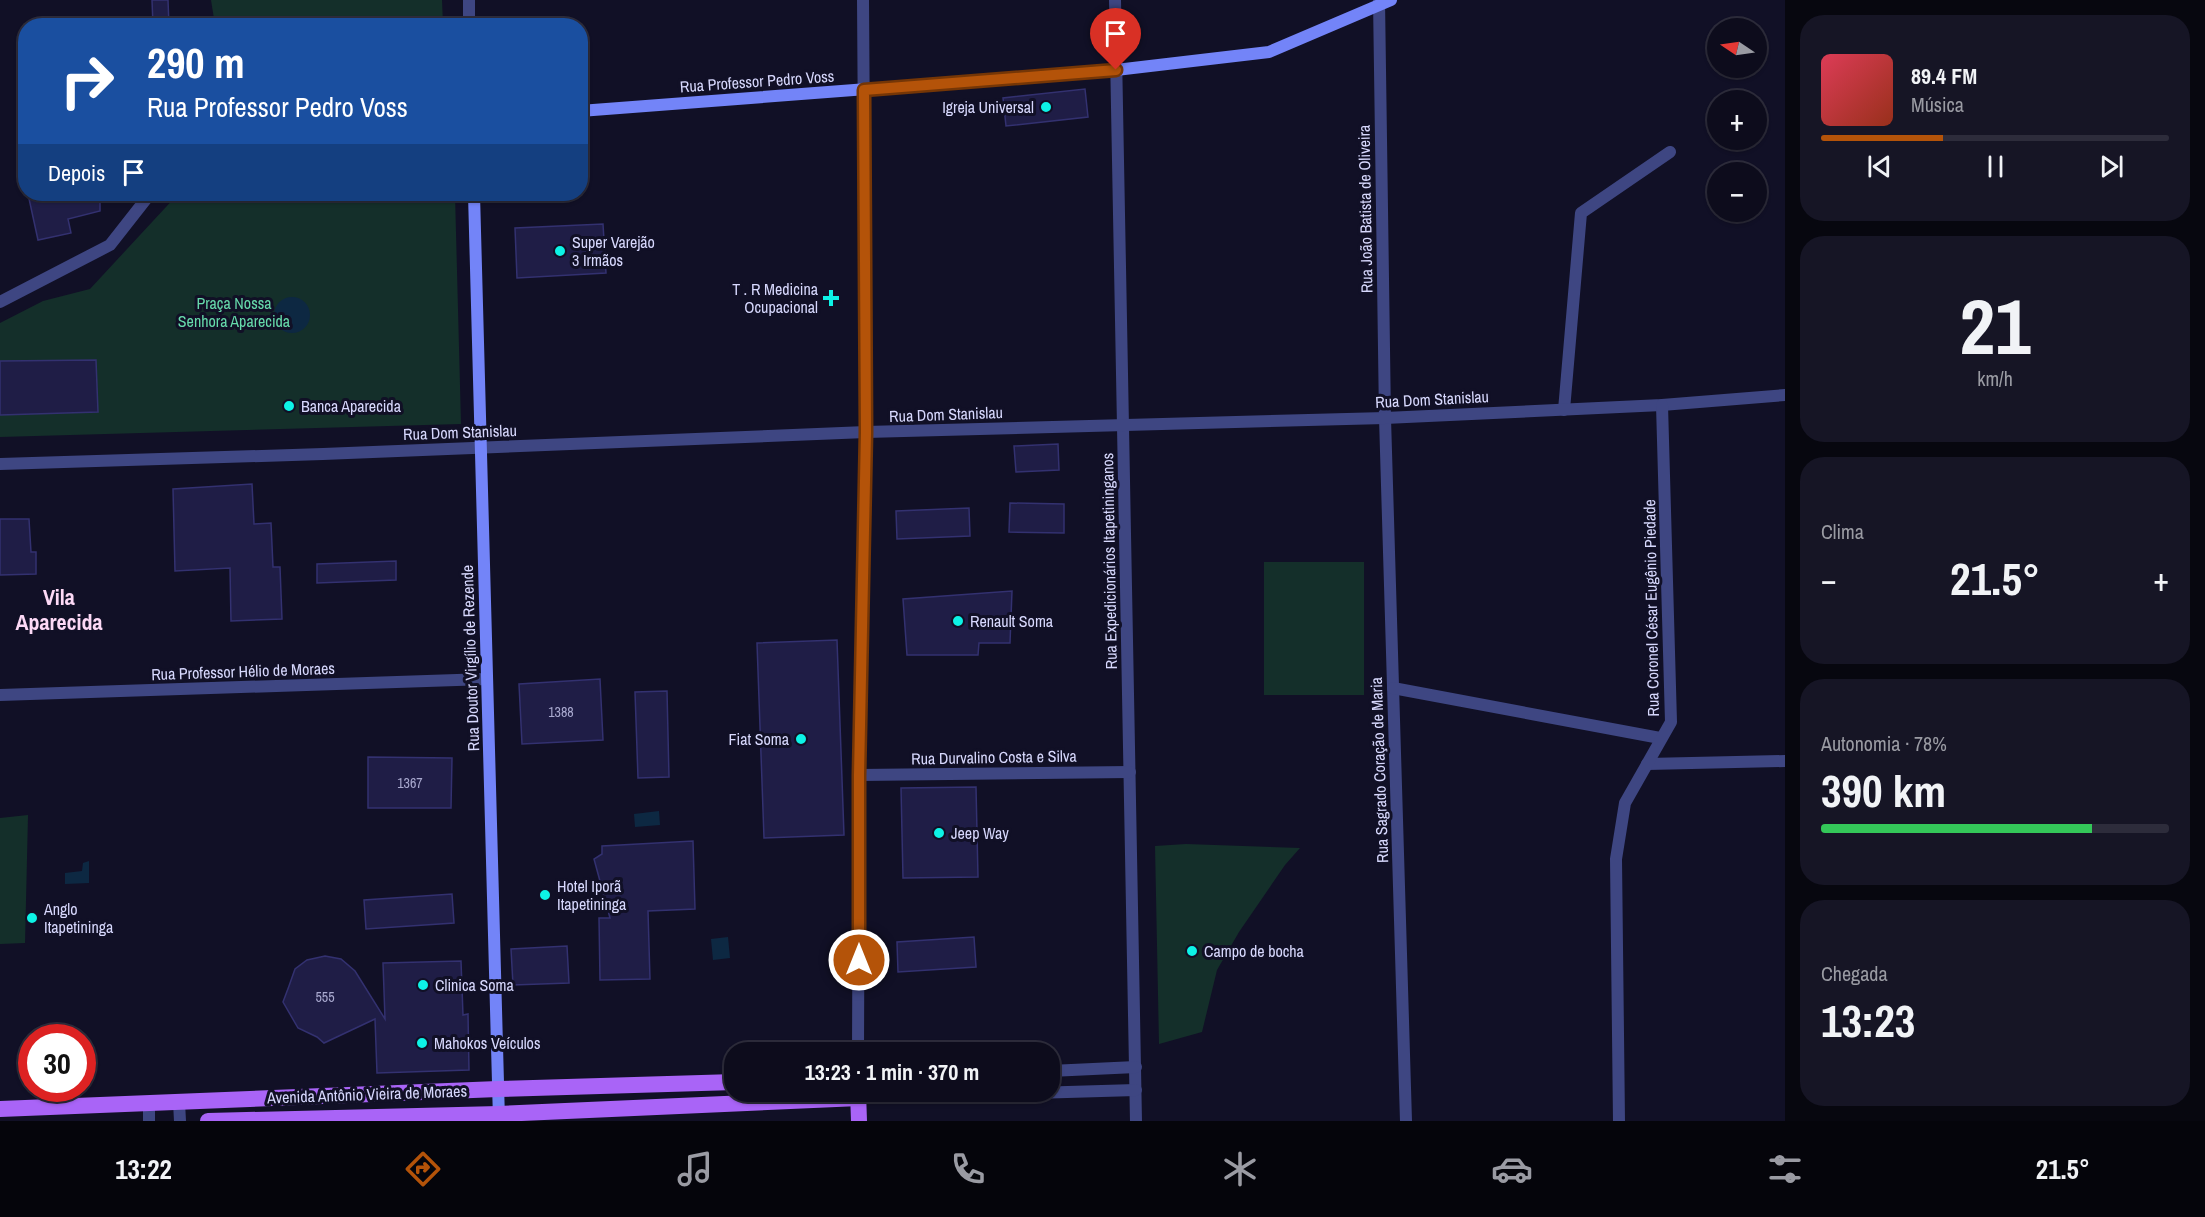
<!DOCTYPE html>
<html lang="pt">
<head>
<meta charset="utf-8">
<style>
	body { margin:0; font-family:"Archivo Narrow",sans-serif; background:#161525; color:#f1f3f6; height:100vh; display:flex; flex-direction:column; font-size:22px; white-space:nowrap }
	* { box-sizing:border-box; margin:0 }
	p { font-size:20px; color:#9a9ba3 }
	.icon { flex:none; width:33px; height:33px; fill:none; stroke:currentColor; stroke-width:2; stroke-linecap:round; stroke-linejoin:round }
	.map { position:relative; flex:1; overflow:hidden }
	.details { display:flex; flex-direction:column; gap:15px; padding:15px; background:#07070f; width:420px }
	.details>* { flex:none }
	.guide { position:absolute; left:18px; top:18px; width:570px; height:183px; border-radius:24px; box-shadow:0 2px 4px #0004,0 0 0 2px #2d2c3b; background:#1a4fa0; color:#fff; overflow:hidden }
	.needle { width:39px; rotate:283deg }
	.buttons { position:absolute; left:1707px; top:18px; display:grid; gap:12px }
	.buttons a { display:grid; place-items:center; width:60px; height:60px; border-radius:50%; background:#0d0c1c; box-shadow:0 2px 4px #0004,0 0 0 2px #2d2c3b; font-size:30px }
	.speed { position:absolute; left:18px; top:1024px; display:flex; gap:12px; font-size:30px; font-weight:700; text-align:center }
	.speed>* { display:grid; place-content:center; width:78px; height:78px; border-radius:50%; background:#0d0c1c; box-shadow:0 2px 4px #0004,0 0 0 2px #2d2c3b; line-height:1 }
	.speed .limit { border:9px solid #d22; background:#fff; color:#111 }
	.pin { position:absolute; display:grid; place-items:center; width:51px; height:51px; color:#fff; margin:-62px -26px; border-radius:50% 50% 50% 0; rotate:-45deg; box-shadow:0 0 6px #0007 }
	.pin .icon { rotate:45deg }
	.me { position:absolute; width:66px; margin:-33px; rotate:0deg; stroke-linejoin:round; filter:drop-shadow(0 0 4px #0008) }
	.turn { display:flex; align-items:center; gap:21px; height:126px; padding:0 30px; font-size:27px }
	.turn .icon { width:78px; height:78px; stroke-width:2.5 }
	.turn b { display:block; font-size:42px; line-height:51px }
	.then { display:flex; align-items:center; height:57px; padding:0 30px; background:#0003; gap:12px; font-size:22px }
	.big { font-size:45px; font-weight:700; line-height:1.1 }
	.details .card { flex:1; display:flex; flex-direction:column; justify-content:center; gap:9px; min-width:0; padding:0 21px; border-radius:24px; background:#161525 }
	.details .dial { align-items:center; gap:0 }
	.dial b { font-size:78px; line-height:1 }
	.song { display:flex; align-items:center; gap:18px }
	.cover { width:72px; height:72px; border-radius:9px; background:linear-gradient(135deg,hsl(350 70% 55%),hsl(10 70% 35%)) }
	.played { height:6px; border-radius:3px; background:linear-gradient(90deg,#b45309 35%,#2d2c3b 35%) }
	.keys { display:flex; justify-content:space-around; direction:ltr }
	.heat { display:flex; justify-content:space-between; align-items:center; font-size:33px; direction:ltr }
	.charge { height:9px; border-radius:4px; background:linear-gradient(90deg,#34c759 78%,#2d2c3b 0) }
	.trip { position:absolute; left:724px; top:1042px; width:336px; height:60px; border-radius:24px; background:#0d0c1c; box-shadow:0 2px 4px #0004,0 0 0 2px #2d2c3b; font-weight:700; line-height:60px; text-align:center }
	.tabs { display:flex; height:96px; justify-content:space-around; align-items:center; background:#05050b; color:#9a9ba3 }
	.tabs .icon { width:42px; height:42px }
	.tabs .on { color:#b45309 }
	.tabs b { font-size:27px; color:#f1f3f6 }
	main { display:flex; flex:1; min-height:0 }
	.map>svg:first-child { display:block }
</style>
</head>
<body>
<main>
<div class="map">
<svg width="1785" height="1121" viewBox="0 0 1785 1121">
	<rect width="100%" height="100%" fill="#111026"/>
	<g fill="#142f2a">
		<polygon points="211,0 442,0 443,25 215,25"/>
		<polygon points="178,194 455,194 461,424 0,437 0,323 43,301 90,289"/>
		<rect x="1264" y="562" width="100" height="133"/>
		<polygon points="28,815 25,943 0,944 0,818"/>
		<polygon points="1186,844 1300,848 1285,865 1239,932 1217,970 1202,1032 1159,1044 1155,846"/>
	</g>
	<g fill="#0d2842">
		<circle cx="292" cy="315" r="18"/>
		<polygon points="659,811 660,825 635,827 634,814"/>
		<polygon points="89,861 89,883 65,884 65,873 82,871 83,863"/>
		<polygon points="728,937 730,958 713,960 711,939"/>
	</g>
	<g fill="#1f1d46" stroke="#333170" stroke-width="1.5">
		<polygon points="152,0 168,0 169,26 153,26"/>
		<polygon points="1085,89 1088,117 1006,126 1003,98"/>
		<polygon points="28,194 100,194 100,211 68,219 71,233 38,240"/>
		<polygon points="603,224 606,273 517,278 515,228"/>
		<polygon points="96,360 98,412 0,415 0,361"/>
		<polygon points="1058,444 1059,470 1016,472 1014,446"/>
		<polygon points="252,484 254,524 271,523 273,567 280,567 282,619 231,621 230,568 175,571 173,489"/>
		<polygon points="1010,503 1064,504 1064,533 1009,532"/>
		<polygon points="969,508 970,536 897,539 896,511"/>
		<polygon points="0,519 29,519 31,552 36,552 36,574 0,575"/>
		<polygon points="396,561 396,580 317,583 317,564"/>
		<polygon points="1012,591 1010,643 979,643 978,655 907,655 903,599"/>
		<polygon points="837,640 844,835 764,838 757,643"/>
		<polygon points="600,679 603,740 522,744 519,684"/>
		<polygon points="667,691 669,777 638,778 635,692"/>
		<polygon points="368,757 452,758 451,808 368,808"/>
		<polygon points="976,787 978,877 903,878 901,788"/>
		<polygon points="693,841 695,909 648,911 650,979 600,980 599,918 610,918 594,859 602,854 602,846"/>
		<polygon points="452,894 454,923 366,929 364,900"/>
		<polygon points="974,937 976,967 898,972 897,942"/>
		<polygon points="567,946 569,983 513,985 511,949"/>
		<polygon points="325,956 341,959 355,971 385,1019 383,963 461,961 463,1015 468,1014 469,1070 377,1073 375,1019 324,1043 317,1037 298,1028 283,1002 289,986 295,969 307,960"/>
	</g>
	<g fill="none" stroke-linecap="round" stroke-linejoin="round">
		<g stroke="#3e4682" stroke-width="12">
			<polyline points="1115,0 1136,1121"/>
			<polyline points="1379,0 1385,418 1406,1121"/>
			<polyline points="0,302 110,245 150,194"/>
			<polyline points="1564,410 1581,213 1670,152"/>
			<polyline points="0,464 323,454 866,432 1385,418 1662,405 1785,395"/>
			<polyline points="1393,688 1660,738"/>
			<polyline points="0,695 487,679"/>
			<polyline points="1647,764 1785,761"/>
			<polyline points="859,775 1130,772"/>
			<polyline points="858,1053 859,775 866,432 863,0"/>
			<polyline points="1050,1071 1136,1067"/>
			<polyline points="859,1098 1136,1090"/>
			<polyline points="179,1102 180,1121"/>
			<polyline points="149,1103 149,1121"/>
			<polyline points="1619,1121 1616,859 1625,803 1671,722 1662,405"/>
		</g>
		<polyline stroke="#3e4682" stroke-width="12" points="469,0 469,26"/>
		<g stroke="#7384f8" stroke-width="12">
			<polyline points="580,111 1116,70 1269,52 1391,0"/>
			<polyline points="474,194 499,1120"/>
		</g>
		<g stroke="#a964f7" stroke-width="16">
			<polyline points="858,1092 859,1121"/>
			<polyline points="0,1109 498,1089 735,1082"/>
			<polyline points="208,1121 499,1114 859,1098"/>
		</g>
	</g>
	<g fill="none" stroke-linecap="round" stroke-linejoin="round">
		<g stroke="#753606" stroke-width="15">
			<polyline id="route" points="859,960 859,775 866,432 864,90 1116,70"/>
		</g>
		<use href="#route" stroke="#b45309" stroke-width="10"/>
	</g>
	<g fill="#0df3e6" stroke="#111026" stroke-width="2">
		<circle cx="1046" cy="107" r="6"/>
		<circle cx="560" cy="251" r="6"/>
		<path d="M828 289h6v6h6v6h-6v6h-6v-6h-6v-6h6z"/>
		<circle cx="289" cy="406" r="6"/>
		<circle cx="958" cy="621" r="6"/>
		<circle cx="801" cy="739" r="6"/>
		<circle cx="939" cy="833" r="6"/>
		<circle cx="545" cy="895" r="6"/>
		<circle cx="32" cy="918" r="6"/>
		<circle cx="1192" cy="951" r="6"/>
		<circle cx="423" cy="985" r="6"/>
		<circle cx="422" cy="1043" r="6"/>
	</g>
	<g text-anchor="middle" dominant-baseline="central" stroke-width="6" stroke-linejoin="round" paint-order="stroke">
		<g font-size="14" fill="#a9a9cf">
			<text x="561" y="712">1388</text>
			<text x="410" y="783">1367</text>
			<text x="325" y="997">555</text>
		</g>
		<g font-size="16" fill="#d7d8fd" stroke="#111026">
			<text transform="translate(757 81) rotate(-4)">Rua Professor Pedro Voss</text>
			<text transform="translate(1365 209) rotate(-91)">Rua João Batista de Oliveira</text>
			<text transform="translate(1432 399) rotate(-3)">Rua Dom Stanislau</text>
			<text transform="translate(946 414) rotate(-2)">Rua Dom Stanislau</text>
			<text transform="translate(460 432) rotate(-2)">Rua Dom Stanislau</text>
			<text transform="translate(1109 561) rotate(-91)">Rua Expedicionários Itapetininganos</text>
			<text transform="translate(1651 608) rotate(-91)">Rua Coronel César Eugênio Piedade</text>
			<text transform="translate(470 658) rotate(-92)">Rua Doutor Virgílio de Rezende</text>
			<text transform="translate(243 671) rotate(-2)">Rua Professor Hélio de Moraes</text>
			<text transform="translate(994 757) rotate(-1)">Rua Durvalino Costa e Silva</text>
			<text transform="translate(1379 770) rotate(-92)">Rua Sagrado Coração de Maria</text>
			<text transform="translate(367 1094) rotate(-2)">Avenida Antônio Vieira de Moraes</text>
		</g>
		<g font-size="16" fill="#d7d8fd" stroke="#111026" text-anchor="start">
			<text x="1034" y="107" text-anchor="end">Igreja Universal</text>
			<text x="572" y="242">Super Varejão<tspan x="572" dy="18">3 Irmãos</tspan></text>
			<text x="818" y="289" text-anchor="end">T . R Medicina<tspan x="818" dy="18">Ocupacional</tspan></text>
			<text x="301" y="406">Banca Aparecida</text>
			<text x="970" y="621">Renault Soma</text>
			<text x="789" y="739" text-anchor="end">Fiat Soma</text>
			<text x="951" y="833">Jeep Way</text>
			<text x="557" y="886">Hotel Iporã<tspan x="557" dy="18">Itapetininga</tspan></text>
			<text x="44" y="909">Anglo<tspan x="44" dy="18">Itapetininga</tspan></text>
			<text x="1204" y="951">Campo de bocha</text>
			<text x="435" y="985">Clinica Soma</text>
			<text x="434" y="1043">Mahokos Veículos</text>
		</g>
		<g font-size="16" fill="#66daab" stroke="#111026">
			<text x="234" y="303">Praça Nossa<tspan x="234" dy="18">Senhora Aparecida</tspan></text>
		</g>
		<g font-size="22" font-weight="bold" fill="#fdd9f6" stroke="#111026">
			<text x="59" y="597">Vila<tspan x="59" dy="25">Aparecida</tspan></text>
		</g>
	</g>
</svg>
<div class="buttons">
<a><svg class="needle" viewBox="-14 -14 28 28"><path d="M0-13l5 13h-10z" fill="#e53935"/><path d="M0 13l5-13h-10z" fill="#9a9ba3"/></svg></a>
<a>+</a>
<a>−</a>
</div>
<div class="speed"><div class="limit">30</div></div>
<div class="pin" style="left:1116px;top:70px;background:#d93025"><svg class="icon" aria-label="arrive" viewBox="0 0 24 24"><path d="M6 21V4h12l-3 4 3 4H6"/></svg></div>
<svg class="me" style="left:859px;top:960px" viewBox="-20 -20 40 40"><circle r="17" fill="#b45309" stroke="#fff" stroke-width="3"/><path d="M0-11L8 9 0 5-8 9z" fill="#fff"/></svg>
<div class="trip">13:23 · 1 min · 370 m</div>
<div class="guide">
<div class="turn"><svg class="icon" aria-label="right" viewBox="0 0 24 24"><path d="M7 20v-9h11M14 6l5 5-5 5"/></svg><div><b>290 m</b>Rua Professor Pedro Voss</div></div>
<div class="then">Depois<svg class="icon" aria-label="arrive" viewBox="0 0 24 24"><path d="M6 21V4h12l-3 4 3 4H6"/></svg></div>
</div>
</div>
<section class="details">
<div class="card">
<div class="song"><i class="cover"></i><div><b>89.4 FM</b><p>Música</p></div></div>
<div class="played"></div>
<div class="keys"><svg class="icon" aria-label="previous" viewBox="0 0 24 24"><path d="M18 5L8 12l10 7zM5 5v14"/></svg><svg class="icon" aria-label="pause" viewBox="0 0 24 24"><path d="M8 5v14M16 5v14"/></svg><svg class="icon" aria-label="next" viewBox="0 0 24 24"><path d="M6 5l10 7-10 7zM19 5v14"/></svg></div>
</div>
<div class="card dial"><b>21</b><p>km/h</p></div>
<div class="card"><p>Clima</p>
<div class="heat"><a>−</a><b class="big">21.5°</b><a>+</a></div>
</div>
<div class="card"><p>Autonomia · 78%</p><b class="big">390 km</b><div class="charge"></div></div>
<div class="card"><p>Chegada</p><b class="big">13:23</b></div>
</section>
</main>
<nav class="tabs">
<b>13:22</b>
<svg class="icon on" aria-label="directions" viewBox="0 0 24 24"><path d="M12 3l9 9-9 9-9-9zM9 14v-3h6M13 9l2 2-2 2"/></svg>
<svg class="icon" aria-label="music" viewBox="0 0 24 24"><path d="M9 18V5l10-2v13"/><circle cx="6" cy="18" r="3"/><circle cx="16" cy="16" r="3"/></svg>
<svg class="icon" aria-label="phone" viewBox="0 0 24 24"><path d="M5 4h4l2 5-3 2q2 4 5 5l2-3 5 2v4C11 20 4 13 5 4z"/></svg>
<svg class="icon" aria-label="climate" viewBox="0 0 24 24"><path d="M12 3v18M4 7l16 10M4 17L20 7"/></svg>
<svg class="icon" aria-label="car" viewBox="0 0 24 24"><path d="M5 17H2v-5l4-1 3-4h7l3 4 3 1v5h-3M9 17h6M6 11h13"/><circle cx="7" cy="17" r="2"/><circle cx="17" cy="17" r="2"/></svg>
<svg class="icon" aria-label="filters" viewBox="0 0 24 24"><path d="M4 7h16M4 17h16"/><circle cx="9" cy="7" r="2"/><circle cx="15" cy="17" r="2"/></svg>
<b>21.5°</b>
</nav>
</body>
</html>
